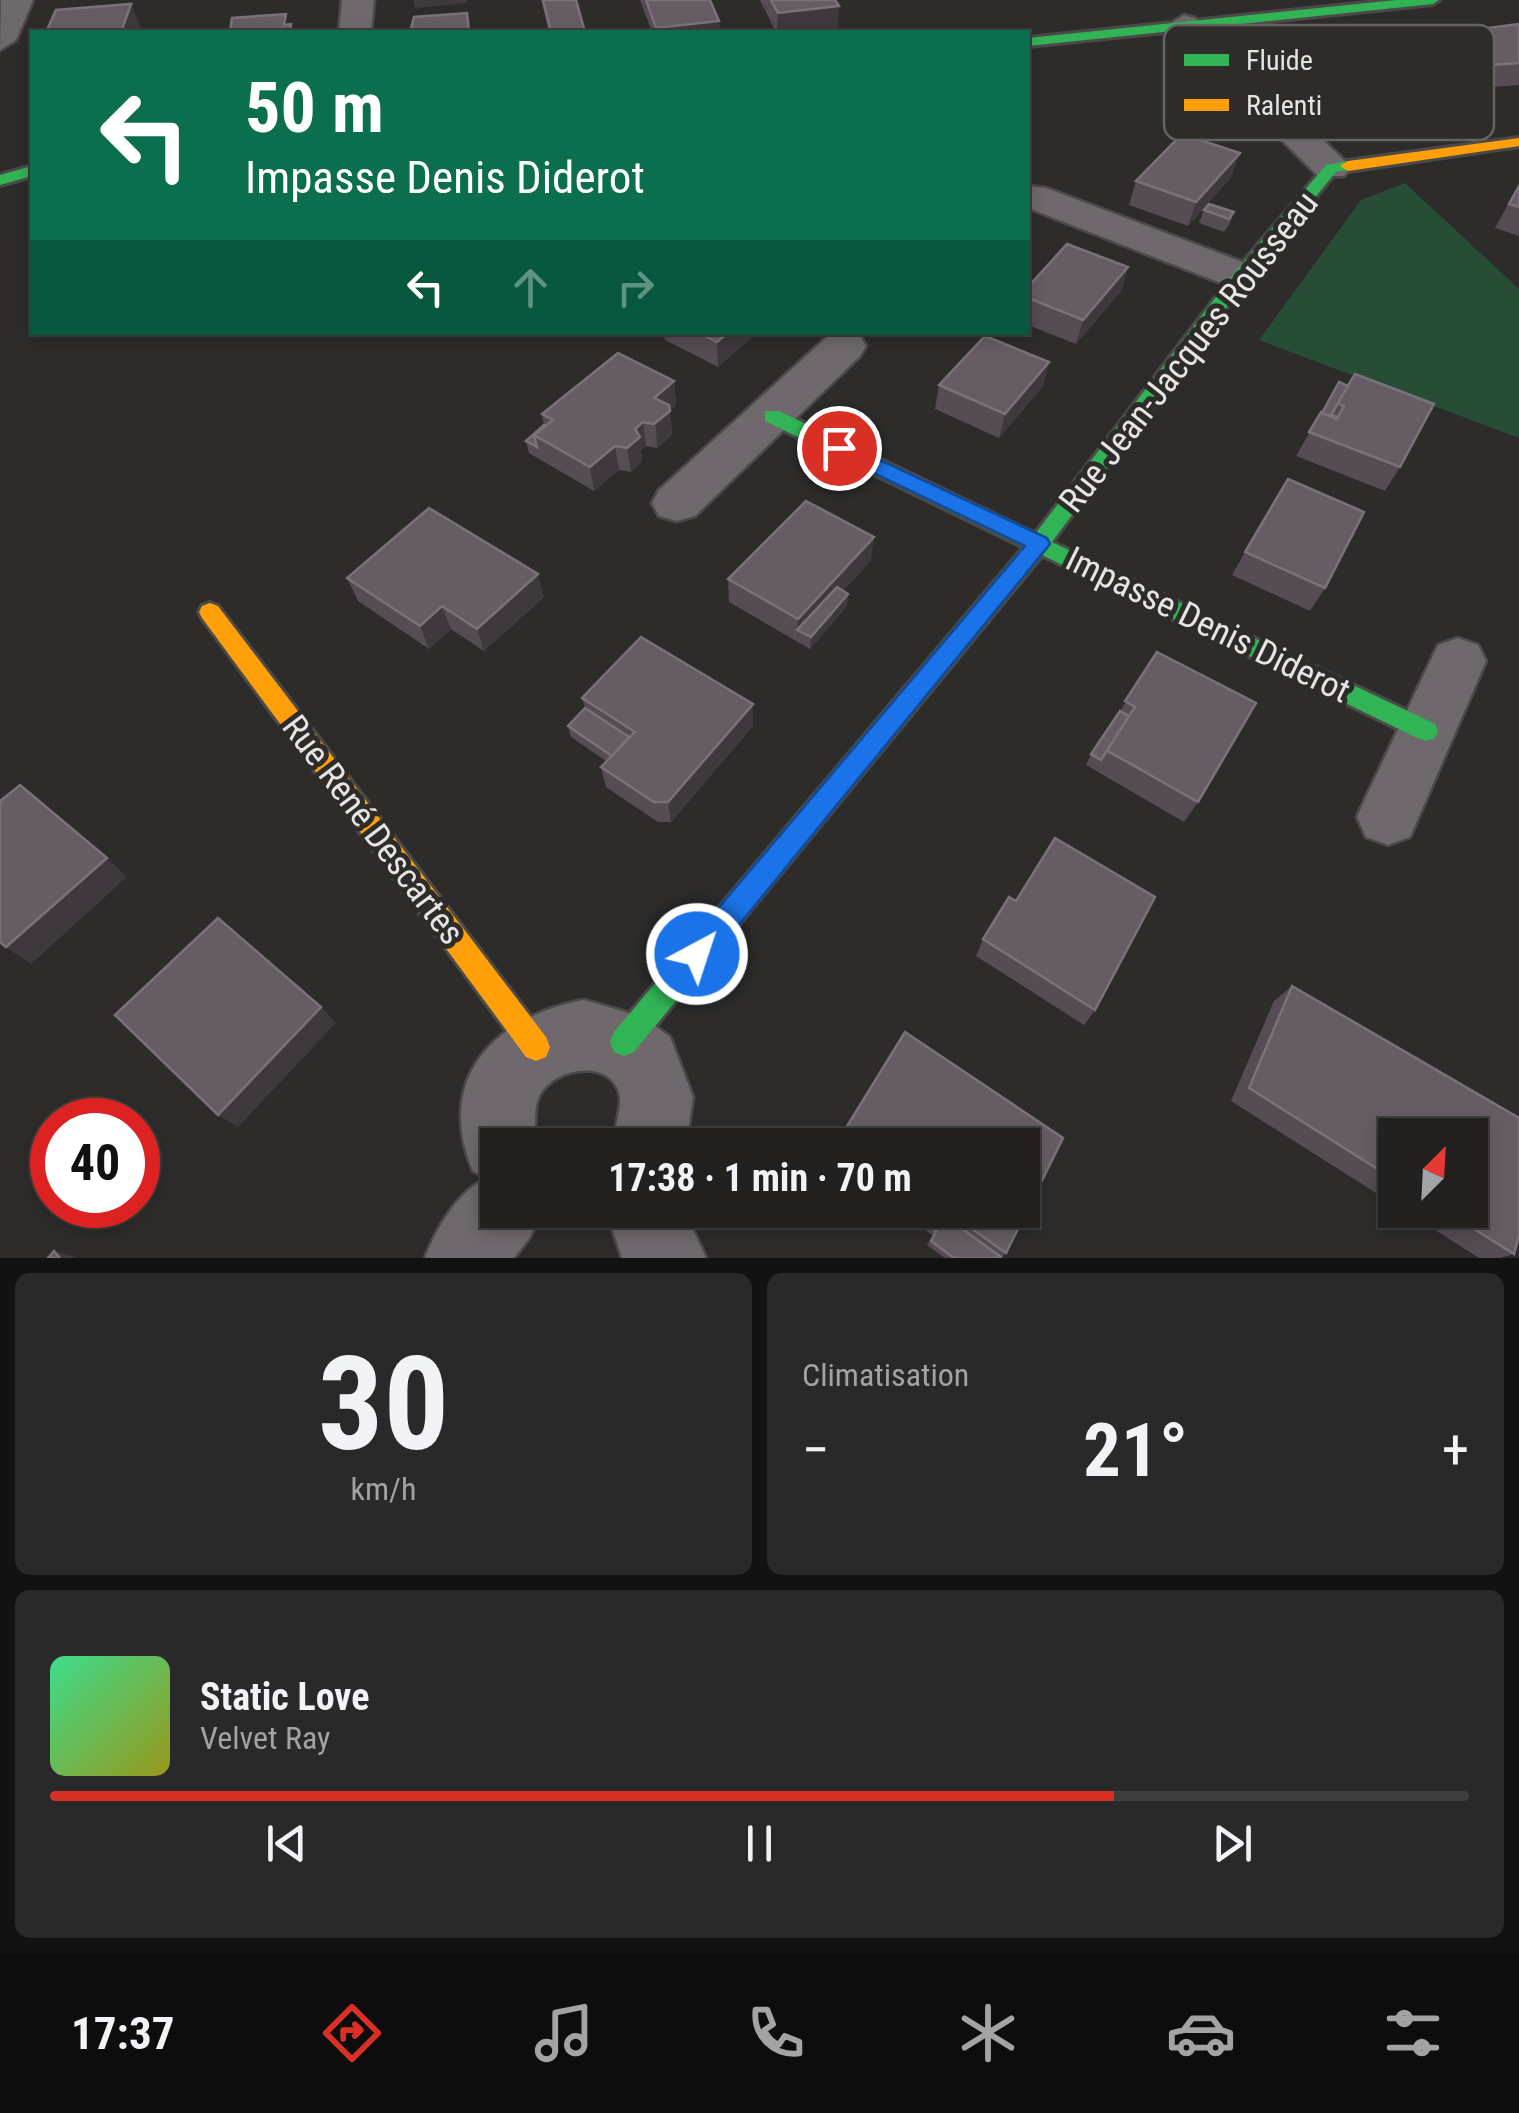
<!DOCTYPE html>
<html lang="fr">
<head>
<meta charset="utf-8">
<style>
	body { margin:0; font-family:"Roboto Condensed",sans-serif; background:#2a2929; color:#f1f3f6; height:100vh; display:flex; flex-direction:column; font-size:38px; white-space:nowrap }
	* { box-sizing:border-box; margin:0 }
	p { font-size:32px; color:#a2a3a5 }
	.icon { flex:none; width:55px; height:55px; fill:none; stroke:currentColor; stroke-width:2; stroke-linecap:round; stroke-linejoin:round }
	.map { position:relative; height:1258px; overflow:hidden }
	.panel { display:flex; flex-direction:column; gap:15px; padding:15px; background:#131212; flex:1 }
	.panel>* { flex:none }
	.banner { position:absolute; left:30px; top:30px; width:1000px; height:305px; border-radius:0px; box-shadow:0 5px 15px #0003,0 0 0 2px #3f3e3e; background:#0b6e4f; color:#fff; overflow:hidden }
	.needle { width:65px; rotate:24deg }
	.tools { position:absolute; left:1378px; top:1118px; display:grid; gap:20px }
	.tools a { display:grid; place-items:center; width:110px; height:110px; border-radius:0px; background:#222120; box-shadow:0 5px 15px #0003,0 0 0 2px #3f3e3e; font-size:50px }
	.speed { position:absolute; left:30px; top:1098px; display:flex; gap:20px; font-size:50px; font-weight:700; text-align:center }
	.speed>* { display:grid; place-content:center; width:130px; height:130px; border-radius:50%; background:#222120; box-shadow:0 5px 15px #0003,0 0 0 2px #3f3e3e; line-height:1 }
	.speed .limit { border:15px solid #d22; background:#fff; color:#111 }
	.pin { position:absolute; display:grid; place-items:center; width:85px; height:85px; color:#fff; margin:-42px; border:5px solid #fff; border-radius:50%; box-shadow:0 2px 10px #0007 }
	.me { position:absolute; width:110px; margin:-55px; rotate:40deg; stroke-linejoin:round; filter:drop-shadow(0 0 8px #0008) }
	.turn { display:flex; align-items:center; gap:35px; height:210px; padding:0 50px; font-size:45px }
	.turn .icon { width:130px; height:130px; stroke-width:2.5 }
	.turn b { display:block; font-size:70px; line-height:85px }
	.lanes { display:flex; align-items:center; height:95px; padding:0 50px; background:#0003; justify-content:center; gap:50px; direction:ltr }
	.lanes .off { opacity:.35 }
	.big { font-size:75px; font-weight:700; line-height:1.1 }
	.panel .tile { flex:1; display:flex; flex-direction:column; justify-content:center; gap:15px; min-width:0; padding:0 35px; border-radius:15px; background:#2a2929 }
	.panel .dial { align-items:center; gap:0 }
	.dial b { font-size:130px; line-height:1 }
	.song { display:flex; align-items:center; gap:30px }
	.cover { width:120px; height:120px; border-radius:15px; background:linear-gradient(135deg,hsl(150 70% 55%),hsl(60 70% 35%)) }
	.played { height:10px; border-radius:5px; background:linear-gradient(90deg,#d93025 75%,#3f3e3e 75%) }
	.keys { display:flex; justify-content:space-around; direction:ltr }
	.heat { display:flex; justify-content:space-between; align-items:center; font-size:55px; direction:ltr }
	.panel .tiles { flex:1; display:grid; gap:15px; grid-template-columns:1fr 1fr }
	.tile:last-child { grid-column:span 2 }
	.trip { position:absolute; left:480px; top:1128px; width:560px; height:100px; border-radius:0px; background:#222120; box-shadow:0 5px 15px #0003,0 0 0 2px #3f3e3e; font-weight:700; line-height:100px; text-align:center }
	.menu { display:flex; height:160px; justify-content:space-around; align-items:center; background:#0e0d0d; color:#a2a3a5 }
	.menu .icon { width:70px; height:70px }
	.menu .current { color:#d93025 }
	.menu b { font-size:45px; color:#f1f3f6 }
	.map>svg:first-child { display:block }
</style>
</head>
<body>
<div class="map">
<svg width="1519" height="1258" viewBox="0 0 1519 1258">
	<rect width="100%" height="100%" fill="#2d2c2b"/>
	<polygon fill="#284d37" points="1405,183 1519,289 1519,438 1259,340 1361,200"/>
	<g fill="none" stroke-linecap="round" stroke-linejoin="round">
		<g stroke="#4b4a49" stroke-width="5">
			<g id="street">
				<polygon points="1,0 33,0 16,40 0,50"/>
				<polygon points="342,0 374,0 371,32 339,32"/>
				<polygon points="1184,15 1195,18 1344,160 1350,168 1344,176 1318,176 1173,32 1168,25"/>
				<polygon points="1028,186 1046,188 1256,267 1262,276 1256,285 1241,289 1226,285 1028,208"/>
				<polygon points="847,332 860,336 866,346 860,356 695,516 677,521 659,516 652,503 659,490 828,336"/>
				<polygon points="1458,638 1478,645 1486,661 1410,837 1388,845 1366,837 1357,817 1366,797 1438,645"/>
				<path d="M584,1000L643,1017L670,1037L693,1097L686,1145H612C614,1130 623,1106 619,1092C607,1056 548,1070 538,1099C533,1112 536,1131 536,1145H498V1210H542L530,1237L514,1258H425C436,1229 458,1190 488,1178L473,1171C434,1078 495,1016 584,1000Z"/>
				<polygon points="606,1210 684,1210 706,1258 622,1258"/>
			</g>
		</g>
		<g stroke="#4b4a49" stroke-width="6">
			<g id="fast">
				<polygon points="1396,0 1439,0 1433,4 1028,46 1028,38"/>
				<polygon points="1348,161 1356,166 1353,169 1336,172 1247,280 1052,542 1435,724 1438,731 1435,738 1426,741 1417,738 1042,555 634,1052 624,1056 614,1052 610,1042 614,1032 1024,547 765,421 765,411 779,411 1035,534 1235,272 1326,165"/>
				<polygon points="32,166 32,176 0,185 0,175"/>
			</g>
		</g>
		<g stroke="#4b4a49" stroke-width="6">
			<g id="slow">
				<polygon points="1519,138 1519,146 1348,171 1340,166 1348,161"/>
				<polygon points="210,603 218,606 546,1037 550,1047 546,1057 536,1061 526,1057 202,618 199,612 202,606"/>
			</g>
		</g>
		<use href="#street" fill="#6f686c" fill-rule="evenodd"/>
		<use href="#fast" fill="#30b455" fill-rule="evenodd"/>
		<use href="#slow" fill="#ff9f0a" fill-rule="evenodd"/>
	</g>
	<g fill="#564c54">
		<polygon points="541,0 576,0 585,32 549,32"/>
		<polygon points="640,0 710,0 719,21 720,32 652,32"/>
		<polygon points="760,0 835,0 838,29 804,32 776,32"/>
		<polygon points="1519,24 1519,85 1479,88 1437,56 1448,33"/>
		<polygon points="1386,42 1445,74 1433,97 1392,103 1386,98 1364,101 1336,75 1346,52 1383,48"/>
		<polygon points="1231,177 1188,226 1129,205 1136,181"/>
		<polygon points="1519,184 1519,236 1495,228"/>
		<polygon points="1204,210 1234,212 1229,225 1224,232 1199,223"/>
		<polygon points="1128,267 1121,291 1076,344 1028,325 1028,287"/>
		<polygon points="664,332 758,332 718,367 665,340"/>
		<polygon points="1049,362 1043,386 999,438 935,409 939,385"/>
		<polygon points="674,381 676,405 670,411 672,435 657,448 646,446 641,450 642,461 631,472 619,470 594,491 529,453 526,441 544,425 542,414"/>
		<polygon points="1339,382 1400,467 1385,491 1296,456"/>
		<polygon points="1245,552 1325,588 1310,611 1232,575"/>
		<polygon points="871,560 843,591 848,594 847,606 810,649 729,602 728,579"/>
		<polygon points="347,578 544,597 484,651 451,629 429,649 358,601"/>
		<polygon points="1157,652 1198,802 1184,822 1086,765 1091,754 1120,711"/>
		<polygon points="582,698 753,704 753,726 671,822 658,822 606,787 601,767 606,761 571,737 568,726 585,708"/>
		<polygon points="983,939 1095,1010 1084,1025 976,956"/>
		<polygon points="1292,986 1514,1254 1500,1258 1479,1258 1404,1210 1470,1210 1395,1135 1395,1205 1231,1101 1274,1001"/>
		<polygon points="905,1032 1063,1138 1006,1253 1001,1258 945,1258 927,1245 933,1236 914,1221 920,1210 1022,1210 1022,1145 839,1145 841,1136"/>
	</g>
	<g fill="#3f393d">
		<polygon points="413,0 467,0 467,3 415,8"/>
		<polygon points="131,4 141,27 139,32 121,32"/>
		<polygon points="839,6 838,29 804,32 777,32 778,13"/>
		<polygon points="719,21 720,32 657,32 656,28"/>
		<polygon points="1445,74 1433,97 1392,103 1403,79"/>
		<polygon points="1397,75 1386,98 1364,101 1374,78"/>
		<polygon points="1240,153 1231,177 1188,226 1196,202"/>
		<polygon points="1128,267 1121,291 1076,344 1083,320"/>
		<polygon points="729,332 758,332 718,367 717,342"/>
		<polygon points="1049,362 1043,386 999,438 1005,414"/>
		<polygon points="674,381 676,405 666,414 670,411 672,435 657,448 654,398"/>
		<polygon points="643,422 646,446 641,450 642,461 631,472 627,448 635,429"/>
		<polygon points="615,446 619,470 594,491 590,467"/>
		<polygon points="874,537 871,560 804,634 797,630 798,619"/>
		<polygon points="538,574 544,597 484,651 477,629"/>
		<polygon points="848,594 847,606 810,649 811,637"/>
		<polygon points="442,606 451,629 429,649 420,626"/>
		<polygon points="753,704 753,726 671,822 668,802"/>
		<polygon points="107,858 127,877 31,964 6,947"/>
		<polygon points="321,1007 336,1023 238,1127 218,1115"/>
		<polygon points="54,1251 78,1258 60,1258"/>
	</g>
	<g fill="#655d63" stroke="#7a7278" stroke-width="2.5">
		<polygon points="543,0 576,0 585,32 551,32"/>
		<polygon points="646,0 710,0 719,21 656,28"/>
		<polygon points="771,0 835,0 839,6 778,13"/>
		<polygon points="131,4 121,32 46,32 56,10"/>
		<polygon points="467,13 469,32 410,32 414,17"/>
		<polygon points="286,14 284,25 291,24 290,32 230,32 232,18"/>
		<polygon points="1519,24 1519,63 1491,65 1448,33"/>
		<polygon points="1182,134 1240,153 1196,202 1136,181"/>
		<polygon points="1519,186 1519,207 1509,204"/>
		<polygon points="1209,204 1234,212 1229,219 1204,210"/>
		<polygon points="1067,244 1128,267 1083,320 1028,298 1028,287"/>
		<polygon points="697,332 729,332 717,342"/>
		<polygon points="985,336 1049,362 1005,414 939,385"/>
		<polygon points="618,353 674,381 654,398 669,405 670,411 654,424 643,422 635,429 640,437 627,448 615,446 590,467 534,435 553,420 542,414"/>
		<polygon points="1355,374 1434,404 1400,467 1309,432 1321,412 1337,419 1344,406 1337,403"/>
		<polygon points="1339,382 1348,386 1331,415 1338,417 1337,419 1322,413"/>
		<polygon points="544,425 546,426 534,435 537,447 526,441"/>
		<polygon points="1288,479 1364,512 1325,588 1245,552"/>
		<polygon points="806,501 874,537 798,619 728,579"/>
		<polygon points="429,508 538,574 477,629 442,606 420,626 347,578"/>
		<polygon points="837,587 848,594 811,637 797,630"/>
		<polygon points="641,637 753,704 668,802 654,802 601,767 635,732 582,698"/>
		<polygon points="1157,652 1256,703 1198,802 1106,750 1135,707 1125,701"/>
		<polygon points="585,708 629,737 612,756 568,726"/>
		<polygon points="1120,711 1129,716 1101,760 1091,754"/>
		<polygon points="20,785 107,858 6,947 0,942 0,801"/>
		<polygon points="1055,838 1155,897 1095,1010 983,939 1009,897 1016,901"/>
		<polygon points="218,918 321,1007 218,1115 115,1015"/>
		<polygon points="1292,986 1519,1118 1519,1236 1514,1254 1444,1210 1470,1210 1470,1135 1395,1135 1395,1180 1249,1088"/>
		<polygon points="905,1032 1063,1138 1006,1253 945,1210 1022,1210 1022,1145 854,1145 841,1136"/>
		<polygon points="920,1210 936,1210 1001,1257 1001,1258 954,1258 931,1241 936,1231 917,1216"/>
		<polygon points="54,1251 60,1258 48,1258"/>
	</g>
	<polygon fill="#1a73e8" stroke="#114b97" stroke-width="2.5" points="839,441 1047,538 1050,544 707,964 697,968 687,964 683,954 687,945 1025,546 832,453 832,443"/>
	<g text-anchor="middle" dominant-baseline="central" stroke-width="10" stroke-linejoin="round" paint-order="stroke">
		<g font-size="35" fill="#e6e5e4" stroke="#2e2c2a">
			<text transform="translate(1189 352) rotate(-52)">Rue Jean-Jacques Rousseau</text>
			<text transform="translate(1208 625) rotate(26)">Impasse Denis Diderot</text>
			<text transform="translate(373 830) rotate(53)">Rue René Descartes</text>
		</g>
	</g>
	<rect x="1164" y="25" width="330" height="115" rx="15" fill="#2e2c2a" stroke="#656462" stroke-width="2.5"/>
	<rect x="1184" y="54" width="45" height="12" fill="#30b455"/>
	<rect x="1184" y="99" width="45" height="12" fill="#ff9f0a"/>
	<g font-size="28" fill="#e6e5e4">
		<text x="1246" y="70">Fluide</text>
		<text x="1246" y="115">Ralenti</text>
	</g>
</svg>
<div class="tools">
<a><svg class="needle" viewBox="-14 -14 28 28"><path d="M0-13l5 13h-10z" fill="#e53935"/><path d="M0 13l5-13h-10z" fill="#a2a3a5"/></svg></a>
</div>
<div class="speed"><div class="limit">40</div></div>
<div class="pin" style="left:839px;top:448px;background:#d93025"><svg class="icon" aria-label="arrive" viewBox="0 0 24 24"><path d="M6 21V4h12l-3 4 3 4H6"/></svg></div>
<svg class="me" style="left:697px;top:954px" viewBox="-20 -20 40 40"><circle r="17" fill="#1a73e8" stroke="#fff" stroke-width="3"/><path d="M0-11L8 9 0 5-8 9z" fill="#fff"/></svg>
<div class="trip">17:38 · 1 min · 70 m</div>
<div class="banner">
<div class="turn"><svg class="icon" aria-label="left" viewBox="0 0 24 24"><path d="M17 20v-9H6M10 6l-5 5 5 5"/></svg><div><b>50 m</b>Impasse Denis Diderot</div></div>
<div class="lanes"><svg class="icon" aria-label="left" viewBox="0 0 24 24"><path d="M17 20v-9H6M10 6l-5 5 5 5"/></svg><svg class="icon off" aria-label="ahead" viewBox="0 0 24 24"><path d="M12 20V5M6 11l6-6 6 6"/></svg><svg class="icon off" aria-label="right" viewBox="0 0 24 24"><path d="M7 20v-9h11M14 6l5 5-5 5"/></svg></div>
</div>
</div>
<section class="panel">
<div class="tiles">
<div class="tile dial"><b>30</b><p>km/h</p></div>
<div class="tile"><p>Climatisation</p>
<div class="heat"><a>−</a><b class="big">21°</b><a>+</a></div>
</div>
<div class="tile">
<div class="song"><i class="cover"></i><div><b>Static Love</b><p>Velvet Ray</p></div></div>
<div class="played"></div>
<div class="keys"><svg class="icon" aria-label="previous" viewBox="0 0 24 24"><path d="M18 5L8 12l10 7zM5 5v14"/></svg><svg class="icon" aria-label="pause" viewBox="0 0 24 24"><path d="M8 5v14M16 5v14"/></svg><svg class="icon" aria-label="next" viewBox="0 0 24 24"><path d="M6 5l10 7-10 7zM19 5v14"/></svg></div>
</div>
</div>
</section>
<nav class="menu">
<b>17:37</b>
<svg class="icon current" aria-label="directions" viewBox="0 0 24 24"><path d="M12 3l9 9-9 9-9-9zM9 14v-3h6M13 9l2 2-2 2"/></svg>
<svg class="icon" aria-label="music" viewBox="0 0 24 24"><path d="M9 18V5l10-2v13"/><circle cx="6" cy="18" r="3"/><circle cx="16" cy="16" r="3"/></svg>
<svg class="icon" aria-label="phone" viewBox="0 0 24 24"><path d="M5 4h4l2 5-3 2q2 4 5 5l2-3 5 2v4C11 20 4 13 5 4z"/></svg>
<svg class="icon" aria-label="climate" viewBox="0 0 24 24"><path d="M12 3v18M4 7l16 10M4 17L20 7"/></svg>
<svg class="icon" aria-label="car" viewBox="0 0 24 24"><path d="M5 17H2v-5l4-1 3-4h7l3 4 3 1v5h-3M9 17h6M6 11h13"/><circle cx="7" cy="17" r="2"/><circle cx="17" cy="17" r="2"/></svg>
<svg class="icon" aria-label="filters" viewBox="0 0 24 24"><path d="M4 7h16M4 17h16"/><circle cx="9" cy="7" r="2"/><circle cx="15" cy="17" r="2"/></svg>
</nav>
</body>
</html>
